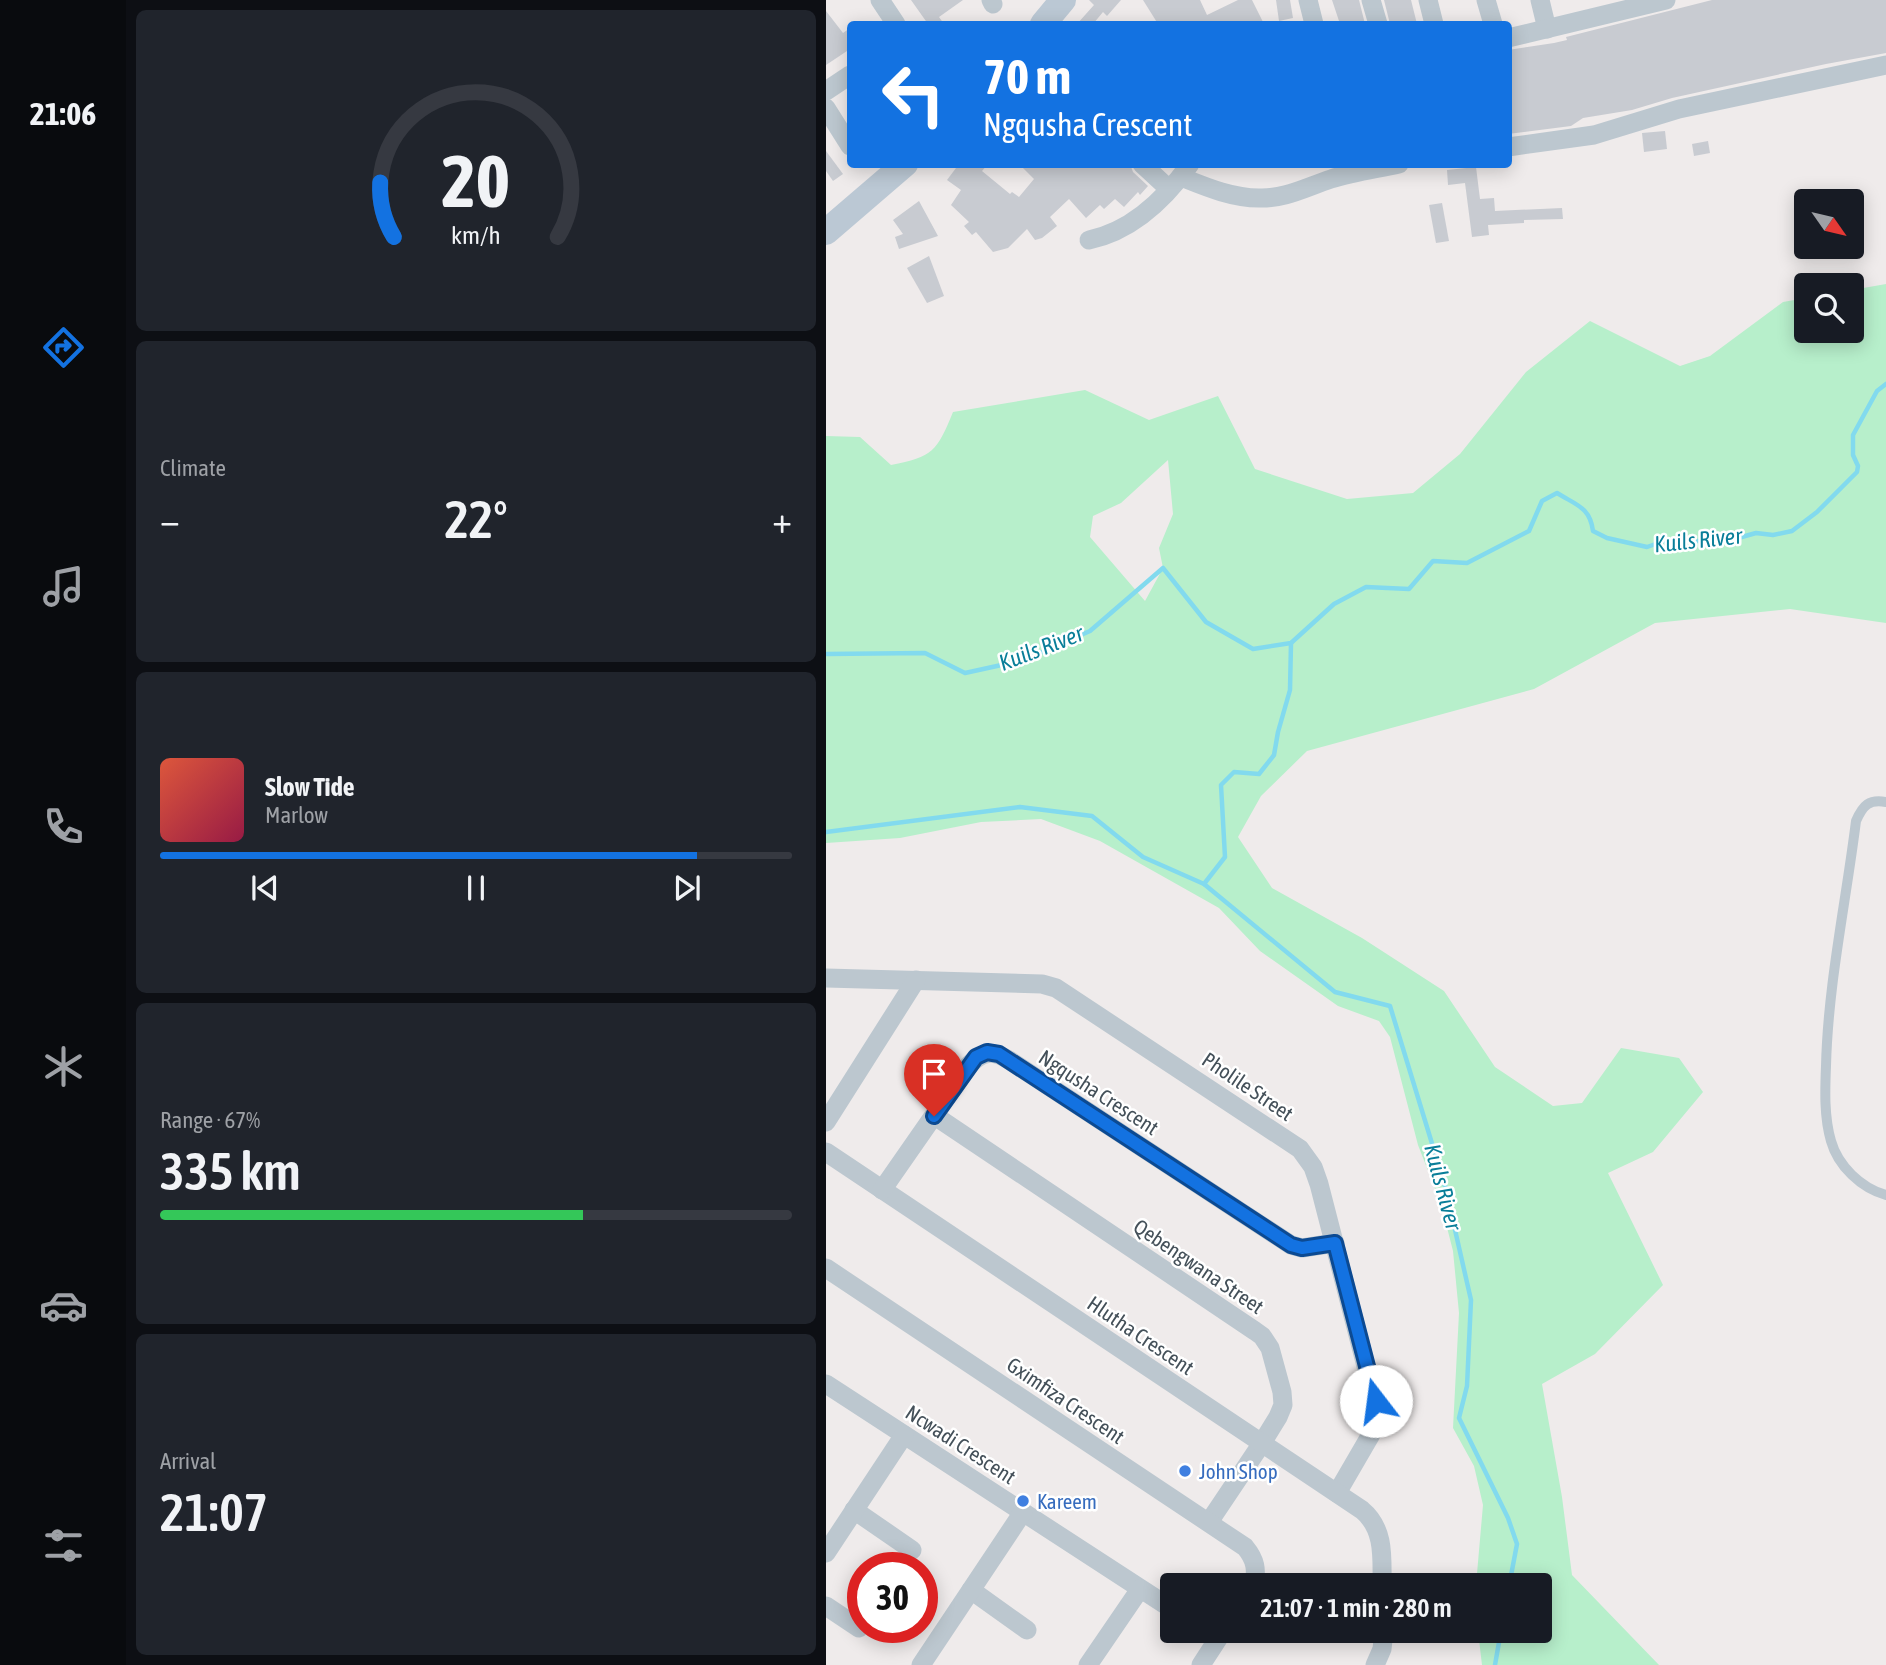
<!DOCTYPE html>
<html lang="en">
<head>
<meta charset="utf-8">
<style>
	body { margin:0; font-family:"Asap Condensed",sans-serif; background:#20242c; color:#f1f3f6; height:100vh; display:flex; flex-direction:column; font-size:26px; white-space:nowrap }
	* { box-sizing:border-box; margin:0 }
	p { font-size:23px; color:#9ea1a6 }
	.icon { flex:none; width:38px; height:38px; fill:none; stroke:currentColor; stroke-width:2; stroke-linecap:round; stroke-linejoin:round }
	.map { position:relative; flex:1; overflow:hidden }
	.sheet { display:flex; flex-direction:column; gap:10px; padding:10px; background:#0d0f14; width:700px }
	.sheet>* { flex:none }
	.hud { position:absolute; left:21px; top:21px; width:665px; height:147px; border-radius:7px; box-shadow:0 4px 18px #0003; background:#1372e1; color:#fff; overflow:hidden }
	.needle { width:46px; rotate:124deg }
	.tools { position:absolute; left:968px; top:189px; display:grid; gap:14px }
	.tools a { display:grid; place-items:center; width:70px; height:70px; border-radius:7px; background:#171b24; box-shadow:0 4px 18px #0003; font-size:35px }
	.speed { position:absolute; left:21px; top:1552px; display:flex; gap:14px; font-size:35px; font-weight:700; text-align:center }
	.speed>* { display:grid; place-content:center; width:91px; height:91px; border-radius:50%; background:#171b24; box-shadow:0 4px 18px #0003; line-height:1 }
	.speed .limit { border:10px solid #d22; background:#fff; color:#111 }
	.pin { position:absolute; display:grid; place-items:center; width:60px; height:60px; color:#fff; margin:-72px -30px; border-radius:50% 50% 50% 0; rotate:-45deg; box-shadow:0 0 7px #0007 }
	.pin .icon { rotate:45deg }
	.me { position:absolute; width:77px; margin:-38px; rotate:345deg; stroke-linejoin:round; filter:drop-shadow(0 0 5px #0008) }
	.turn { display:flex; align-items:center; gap:24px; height:147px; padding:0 21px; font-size:32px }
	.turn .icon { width:91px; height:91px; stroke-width:2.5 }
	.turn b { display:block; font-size:49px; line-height:60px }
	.big { font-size:52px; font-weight:600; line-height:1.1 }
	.sheet .widget { flex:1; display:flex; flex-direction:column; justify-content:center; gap:10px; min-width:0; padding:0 24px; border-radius:10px; background:#20242c }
	.sheet .dial { align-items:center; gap:0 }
	.dial svg { height:182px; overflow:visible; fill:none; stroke:#363941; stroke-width:7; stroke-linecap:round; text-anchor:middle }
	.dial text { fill:#f1f3f6; stroke:none }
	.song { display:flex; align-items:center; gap:21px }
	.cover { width:84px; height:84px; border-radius:10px; background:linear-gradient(135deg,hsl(10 70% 55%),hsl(340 70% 35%)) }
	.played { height:7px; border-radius:4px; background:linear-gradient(90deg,#1372e1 85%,#363941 85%) }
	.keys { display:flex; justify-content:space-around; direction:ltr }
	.heat { display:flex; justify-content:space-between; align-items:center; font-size:38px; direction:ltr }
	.charge { height:10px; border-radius:5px; background:linear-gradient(90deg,#34c759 67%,#363941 0) }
	.trip { position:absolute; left:334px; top:1573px; width:392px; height:70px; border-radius:7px; background:#171b24; box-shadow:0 4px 18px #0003; font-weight:600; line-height:70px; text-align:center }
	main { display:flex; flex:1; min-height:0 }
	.tabs { display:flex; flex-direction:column; width:126px; justify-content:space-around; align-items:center; background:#090b0e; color:#9ea1a6 }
	.tabs .icon { width:49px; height:49px }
	.tabs .on { color:#1372e1 }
	.tabs b { font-size:32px; color:#f1f3f6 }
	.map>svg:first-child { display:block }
</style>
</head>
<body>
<main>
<nav class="tabs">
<b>21:06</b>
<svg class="icon on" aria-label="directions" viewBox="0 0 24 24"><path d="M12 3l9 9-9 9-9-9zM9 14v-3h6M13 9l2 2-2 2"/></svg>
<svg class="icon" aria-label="music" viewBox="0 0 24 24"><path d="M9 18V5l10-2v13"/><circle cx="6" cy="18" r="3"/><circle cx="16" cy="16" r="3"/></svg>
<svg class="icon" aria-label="phone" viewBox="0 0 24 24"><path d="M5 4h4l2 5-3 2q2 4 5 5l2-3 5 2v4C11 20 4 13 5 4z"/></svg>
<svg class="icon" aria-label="climate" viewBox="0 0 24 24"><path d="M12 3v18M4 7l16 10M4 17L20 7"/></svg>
<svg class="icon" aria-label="car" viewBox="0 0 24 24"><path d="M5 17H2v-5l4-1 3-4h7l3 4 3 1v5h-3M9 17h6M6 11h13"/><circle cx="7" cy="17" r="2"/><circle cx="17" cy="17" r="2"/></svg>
<svg class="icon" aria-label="filters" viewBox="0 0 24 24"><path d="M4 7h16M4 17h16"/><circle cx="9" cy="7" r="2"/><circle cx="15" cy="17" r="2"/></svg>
</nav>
<section class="sheet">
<div class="widget dial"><svg viewBox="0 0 100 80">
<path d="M14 69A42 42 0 1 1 86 69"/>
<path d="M14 69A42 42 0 0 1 8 45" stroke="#1372e1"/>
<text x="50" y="56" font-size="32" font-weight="700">20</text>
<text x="50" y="72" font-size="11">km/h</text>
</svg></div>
<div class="widget"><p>Climate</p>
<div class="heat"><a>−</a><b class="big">22°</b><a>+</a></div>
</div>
<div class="widget">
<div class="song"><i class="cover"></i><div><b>Slow Tide</b><p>Marlow</p></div></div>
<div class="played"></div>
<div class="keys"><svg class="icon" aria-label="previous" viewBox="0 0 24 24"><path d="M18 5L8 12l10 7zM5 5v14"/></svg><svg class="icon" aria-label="pause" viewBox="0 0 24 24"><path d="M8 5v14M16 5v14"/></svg><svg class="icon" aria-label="next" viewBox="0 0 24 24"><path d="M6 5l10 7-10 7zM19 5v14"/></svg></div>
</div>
<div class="widget"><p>Range · 67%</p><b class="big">335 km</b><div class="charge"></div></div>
<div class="widget"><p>Arrival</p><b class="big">21:07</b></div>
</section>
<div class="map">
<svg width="1060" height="1665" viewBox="0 0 1060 1665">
	<rect width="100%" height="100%" fill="#efebeb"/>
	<path fill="#b7efcb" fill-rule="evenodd" d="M1060,284V623L964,609L829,623L708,689L481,751L435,796L412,837L446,888L536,938L618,991L669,1067L727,1106L756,1103L795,1048L853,1058L877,1092L827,1152L782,1173L837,1285L769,1354L716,1384L736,1497L746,1575L833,1665H656L652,1631H714V1586L650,1585L657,1505L648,1466L627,1428L633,1313L627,1251L615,1204L592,1145L564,1037L553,1021L512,1006L434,951L393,908L274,841L215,819L155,822L74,838L0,843V436L34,437L65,465C107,457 111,451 127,412L259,390L323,420L392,396L429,469L521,499L587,493L634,454L700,372L764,321L854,366L884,356L957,302L980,298V331H1026V290ZM342,460L347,514L333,548L337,568L319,601L264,537L267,516L295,503Z"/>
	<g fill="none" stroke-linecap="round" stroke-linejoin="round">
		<g stroke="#82daee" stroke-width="4.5">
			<path d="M0,654L99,653L139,673L198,660L264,631L337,568L380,622L427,649L465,643L508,604L540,587L583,589L607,561L641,563L703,531L716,501L731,493C750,505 764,507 767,531L781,538L821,547L841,540L898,542L930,533L947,535L966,531L991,512L1031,472L1032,466L1027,455V435L1051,391L1060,384"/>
			<polyline points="0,832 194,807 266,816 317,857 378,884 509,992 564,1006 619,1186 645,1300 641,1386 633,1418 682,1518 691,1544 683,1586"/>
			<polyline points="378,884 399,857 395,785 408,772 433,774 448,755 452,732 464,690 465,643"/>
			<polyline points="669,1665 675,1631"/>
		</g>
	</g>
	<g fill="#c8cbd1">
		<polygon points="85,0 137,0 113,17 118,24 102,24"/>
		<polygon points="263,0 295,0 281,16 277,12 267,24 251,24 268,5"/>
		<polygon points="317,0 374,0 381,15 412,0 426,0 438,24 332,24"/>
		<polygon points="450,0 464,0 467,18 453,21"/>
		<polygon points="506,0 533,0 539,24 514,24"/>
		<polygon points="558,0 585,0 591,24 564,24"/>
		<polygon points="886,0 1060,0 1060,53 1000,64 846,98 806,110 757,118 745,126 682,134 682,50 728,43 741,40 740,37"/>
		<polygon points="0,11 17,33 24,28 24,49 0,65"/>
		<polygon points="839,131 841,149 818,152 816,133"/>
		<polygon points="882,141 884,153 868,156 866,144"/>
		<polygon points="0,151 17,174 7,181 0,171"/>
		<polygon points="133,164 162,164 156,171 184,194 186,192 193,197 208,179 193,164 304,164 307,172 322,186 314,195 312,192 298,207 289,199 278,209 274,205 260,218 243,199 224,217 231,226 216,238 209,240 201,229 182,248 167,252 150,232 146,235 138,226 143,222 125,205 135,190 121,180"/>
		<polygon points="650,167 654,199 668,198 669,211 736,208 737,219 698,220 698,223 662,225 663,235 646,237 639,183 622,185 621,170"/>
		<polygon points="93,201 112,236 73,249 69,237 77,234 67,220"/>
		<polygon points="616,203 623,241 610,243 603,205"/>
		<polygon points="103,256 118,296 101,303 81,268"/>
	</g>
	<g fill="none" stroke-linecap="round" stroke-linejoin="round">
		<path stroke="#bcc7cf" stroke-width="10" d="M1060,802C1043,799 1037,805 1030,821C1020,902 1002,984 1000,1066C999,1090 998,1117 1005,1141C1012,1166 1035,1188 1060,1195"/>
		<g stroke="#bcc7cf" stroke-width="19">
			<polyline points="54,0 70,24"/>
			<polyline points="165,0 167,4"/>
			<polyline points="482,0 488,24"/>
			<polyline points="545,0 552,24"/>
			<polyline points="602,0 608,24"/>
			<polyline points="660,0 667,24"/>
			<polyline points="714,0 721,29"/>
			<polyline points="682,38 840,0"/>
			<polyline points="0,91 24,75"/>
			<polyline points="0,108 24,146"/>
			<polyline points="682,147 768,135 853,109 1060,65"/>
			<polyline points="316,164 343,189"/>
			<path d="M355,177C380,187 406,198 433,198C459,199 480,187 505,179C527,172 550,169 573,164"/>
			<path d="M263,240C306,231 339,199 364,164"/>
			<polyline points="0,978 216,984 230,988 474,1149 487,1167 493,1184 551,1409 547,1431 511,1493"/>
			<polyline points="109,1116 429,1331 436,1336 444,1348 456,1392 457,1405 452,1417 436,1443 383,1522"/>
			<polyline points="0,1122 90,980"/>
			<path d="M0,1152L536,1510C559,1529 556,1558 556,1586"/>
			<path d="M56,1190L143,1065C157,1051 166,1050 183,1060L465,1245L476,1248L509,1243"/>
			<path d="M0,1268L419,1547C429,1559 432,1570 427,1586"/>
			<polyline points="0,1384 346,1609"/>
			<polyline points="28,1510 86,1550"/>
			<polyline points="0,1553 78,1435"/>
			<polyline points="145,1590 201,1630"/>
			<polyline points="0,1606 33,1628"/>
			<polyline points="95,1665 197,1512"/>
			<polyline points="262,1665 314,1589"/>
			<polyline points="375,1665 397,1631"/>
			<polyline points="549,1665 556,1649 558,1631"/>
		</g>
		<g stroke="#bbc8d4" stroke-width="26">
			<polyline points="217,24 237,0"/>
			<polyline points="0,232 79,164"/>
		</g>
	</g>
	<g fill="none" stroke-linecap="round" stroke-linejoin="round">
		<g stroke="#0c4a92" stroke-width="18">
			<polyline id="route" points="108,1116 150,1057 161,1052 173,1054 465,1245 476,1248 509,1243 550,1401"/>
		</g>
		<use href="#route" stroke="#1372e1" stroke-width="12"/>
	</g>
	<g fill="#3f7fe0" stroke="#fff" stroke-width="2.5">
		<circle cx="359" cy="1471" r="7"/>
		<circle cx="197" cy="1501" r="7"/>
	</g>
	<g text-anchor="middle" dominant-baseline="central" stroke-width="5" stroke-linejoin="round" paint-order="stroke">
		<g font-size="21" fill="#445059" stroke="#fff">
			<text transform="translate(422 1086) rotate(34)">Pholile Street</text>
			<text transform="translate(273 1092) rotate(33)">Ngqusha Crescent</text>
			<text transform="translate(373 1266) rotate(34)">Qebengwana Street</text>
			<text transform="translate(315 1335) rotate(34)">Hlutha Crescent</text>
			<text transform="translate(240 1400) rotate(34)">Gximfiza Crescent</text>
			<text transform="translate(135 1444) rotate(33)">Ncwadi Crescent</text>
		</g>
		<g font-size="21" fill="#366cbe" stroke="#fff" text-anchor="start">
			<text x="373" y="1471">John Shop</text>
			<text x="211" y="1501">Kareem</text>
		</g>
		<g font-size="23" font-style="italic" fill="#097e99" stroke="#fff">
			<text transform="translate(872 540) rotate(-6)">Kuils River</text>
			<text transform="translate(215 648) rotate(-21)">Kuils River</text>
			<text transform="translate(617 1187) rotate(75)">Kuils River</text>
		</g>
	</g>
</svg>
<div class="tools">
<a><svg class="needle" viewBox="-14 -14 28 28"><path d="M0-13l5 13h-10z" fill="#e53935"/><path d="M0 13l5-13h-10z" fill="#9ea1a6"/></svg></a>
<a><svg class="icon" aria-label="search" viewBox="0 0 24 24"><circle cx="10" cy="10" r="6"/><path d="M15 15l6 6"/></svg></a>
</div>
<div class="speed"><div class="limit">30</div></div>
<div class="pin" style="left:108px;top:1116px;background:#d93025"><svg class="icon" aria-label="arrive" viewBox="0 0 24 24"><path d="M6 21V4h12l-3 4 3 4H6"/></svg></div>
<svg class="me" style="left:550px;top:1401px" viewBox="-20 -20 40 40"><circle r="19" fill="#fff"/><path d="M0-13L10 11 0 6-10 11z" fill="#1372e1"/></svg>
<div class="trip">21:07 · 1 min · 280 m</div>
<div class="hud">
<div class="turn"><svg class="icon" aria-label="left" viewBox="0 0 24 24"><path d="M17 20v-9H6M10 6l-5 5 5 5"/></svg><div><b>70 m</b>Ngqusha Crescent</div></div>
</div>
</div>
</main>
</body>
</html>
